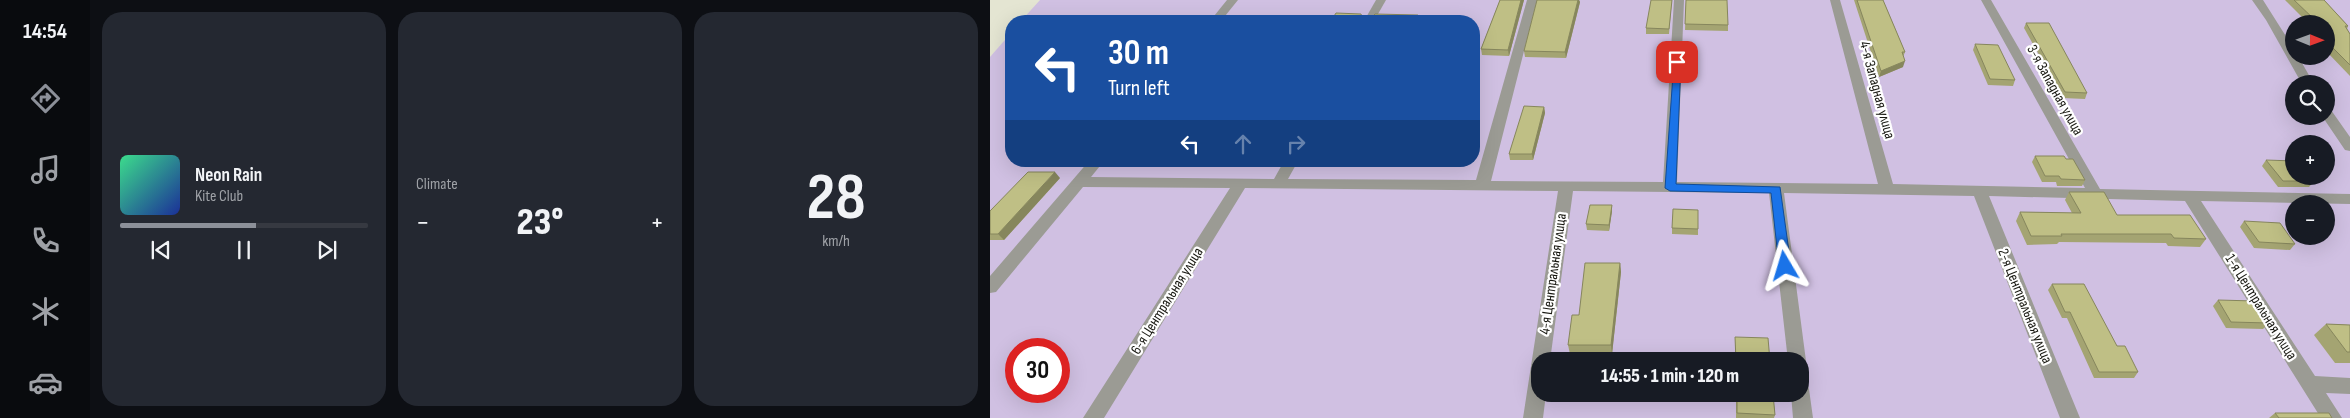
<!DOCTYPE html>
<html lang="en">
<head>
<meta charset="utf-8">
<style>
	body { margin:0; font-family:"Sofia Sans Condensed",sans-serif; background:#242831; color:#f1f3f6; height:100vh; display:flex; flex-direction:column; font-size:19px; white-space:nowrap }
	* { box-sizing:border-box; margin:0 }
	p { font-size:16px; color:#9ea1a6 }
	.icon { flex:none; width:28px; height:28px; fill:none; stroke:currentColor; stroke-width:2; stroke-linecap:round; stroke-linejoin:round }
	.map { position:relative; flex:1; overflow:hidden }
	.sheet { display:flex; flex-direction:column; gap:12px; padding:12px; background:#0d0f14; width:900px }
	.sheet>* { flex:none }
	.top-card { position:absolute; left:15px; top:15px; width:475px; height:152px; border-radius:20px; box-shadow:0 5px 20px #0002; background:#1a4fa0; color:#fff; overflow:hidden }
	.needle { width:32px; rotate:91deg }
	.fabs { position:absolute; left:1295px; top:15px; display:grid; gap:10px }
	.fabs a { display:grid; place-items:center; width:50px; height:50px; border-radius:50%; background:#171b24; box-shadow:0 5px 20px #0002; font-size:25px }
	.speed { position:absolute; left:15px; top:338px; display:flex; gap:10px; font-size:25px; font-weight:700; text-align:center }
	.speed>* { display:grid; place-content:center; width:65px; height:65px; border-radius:50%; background:#171b24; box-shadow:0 5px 20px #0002; line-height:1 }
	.speed .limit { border:8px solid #d22; background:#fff; color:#111 }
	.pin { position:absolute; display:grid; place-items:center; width:42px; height:42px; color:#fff; margin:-21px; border-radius:10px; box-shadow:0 2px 8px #0006 }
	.me { position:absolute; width:55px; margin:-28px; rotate:353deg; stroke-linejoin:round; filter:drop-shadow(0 0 4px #0008) }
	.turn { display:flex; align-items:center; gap:18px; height:105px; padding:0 20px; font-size:22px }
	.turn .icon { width:65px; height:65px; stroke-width:2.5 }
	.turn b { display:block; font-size:35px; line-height:42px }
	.lanes { display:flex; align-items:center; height:48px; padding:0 20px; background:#0003; justify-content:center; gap:25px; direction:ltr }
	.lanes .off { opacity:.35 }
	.big { font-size:38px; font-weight:800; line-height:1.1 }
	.sheet .widget { flex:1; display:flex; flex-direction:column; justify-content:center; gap:8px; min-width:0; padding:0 18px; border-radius:20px; background:#242831 }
	.sheet .dial { align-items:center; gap:0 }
	.dial b { font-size:65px; line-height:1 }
	.song { display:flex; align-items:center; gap:15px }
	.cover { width:60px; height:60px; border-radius:8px; background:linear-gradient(135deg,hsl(150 70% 55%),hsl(230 70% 35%)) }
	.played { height:5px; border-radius:2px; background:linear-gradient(90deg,#8c9099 55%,#363941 55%) }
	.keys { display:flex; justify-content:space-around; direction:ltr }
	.heat { display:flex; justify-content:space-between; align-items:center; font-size:28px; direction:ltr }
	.sheet .tiles { flex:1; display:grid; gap:12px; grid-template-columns:repeat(3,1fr) }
	.trip { position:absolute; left:541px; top:352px; width:278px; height:50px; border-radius:20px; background:#171b24; box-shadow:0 5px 20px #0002; font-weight:800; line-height:50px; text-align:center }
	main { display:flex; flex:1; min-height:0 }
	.tab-bar { display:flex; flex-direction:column; width:90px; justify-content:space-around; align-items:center; background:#090b0e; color:#9ea1a6 }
	.tab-bar .icon { width:35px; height:35px }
	.tab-bar .active { color:#8c9099 }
	.tab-bar b { font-size:22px; color:#f1f3f6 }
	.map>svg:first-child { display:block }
</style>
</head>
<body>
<main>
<nav class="tab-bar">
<b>14:54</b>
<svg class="icon active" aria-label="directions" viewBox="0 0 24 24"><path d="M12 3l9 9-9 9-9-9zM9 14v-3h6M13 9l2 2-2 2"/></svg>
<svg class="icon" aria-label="music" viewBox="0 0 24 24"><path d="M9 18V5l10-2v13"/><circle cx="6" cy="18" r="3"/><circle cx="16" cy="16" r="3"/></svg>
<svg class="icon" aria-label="phone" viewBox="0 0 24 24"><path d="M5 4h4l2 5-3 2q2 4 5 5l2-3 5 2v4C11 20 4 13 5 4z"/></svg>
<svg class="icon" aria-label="climate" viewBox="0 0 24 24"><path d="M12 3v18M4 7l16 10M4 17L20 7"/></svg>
<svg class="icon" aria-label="car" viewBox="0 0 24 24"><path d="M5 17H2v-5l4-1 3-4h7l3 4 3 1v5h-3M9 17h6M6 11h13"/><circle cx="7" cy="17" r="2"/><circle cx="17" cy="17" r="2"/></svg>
</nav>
<section class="sheet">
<div class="tiles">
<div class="widget">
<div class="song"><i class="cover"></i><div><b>Neon Rain</b><p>Kite Club</p></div></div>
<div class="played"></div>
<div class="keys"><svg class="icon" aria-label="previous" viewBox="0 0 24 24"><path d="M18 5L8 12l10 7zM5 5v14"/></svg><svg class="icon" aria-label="pause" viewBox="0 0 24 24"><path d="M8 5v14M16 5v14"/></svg><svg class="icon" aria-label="next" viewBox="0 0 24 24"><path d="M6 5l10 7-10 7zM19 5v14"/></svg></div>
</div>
<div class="widget"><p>Climate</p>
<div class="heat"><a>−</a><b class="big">23°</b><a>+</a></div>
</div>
<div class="widget dial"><b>28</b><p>km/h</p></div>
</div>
</section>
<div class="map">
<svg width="1360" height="418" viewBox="0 0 1360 418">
	<rect width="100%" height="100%" fill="#e4e5d2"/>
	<path fill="#d0c0e2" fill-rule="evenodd" d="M50,0H1360V418H0V57L21,33V161H484V21H31ZM1304,24H1336V56H1304ZM1304,84H1336V116H1304ZM1304,144H1336V176H1304ZM1304,204H1336V236H1304ZM26,349H69V391H26ZM550,361H810V394H550Z"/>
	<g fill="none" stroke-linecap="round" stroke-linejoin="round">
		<g fill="#9b9b94" fill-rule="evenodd">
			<polygon points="237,0 248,0 231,21 220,21"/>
			<polygon points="386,0 396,0 384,21 374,21"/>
			<polygon points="537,0 547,0 501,181 673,182 684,0 694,0 687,182 888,184 840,0 850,0 903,184 1095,188 991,0 1001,0 1110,189 1360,194 1360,204 1211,201 1325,376 1360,378 1360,394 1336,393 1352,418 1331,418 1195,201 999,196 1090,418 1070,418 984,196 794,193 816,361 813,366 810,368 810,361 798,361 779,193 583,191 560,361 550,361 550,394 556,394 553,418 533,418 568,191 255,188 114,418 93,418 240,188 93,187 6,292 0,293 0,276 99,161 114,161 101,177 284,179 294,161 308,161 298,179 486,180"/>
			<polygon points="1262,0 1273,0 1304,49 1304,56 1308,56 1324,84 1312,84 1276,20"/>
			<polygon points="1336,109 1341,110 1360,137 1360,151 1355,150 1332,116 1336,116"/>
			<polygon points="810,381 817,383 819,389 823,418 803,418 801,394 810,394"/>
		</g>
	</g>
	<g fill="#a4a472">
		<polygon points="510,0 534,0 519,56 492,55 491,49"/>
		<polygon points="547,0 589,0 590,2 576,58 535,57 534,51"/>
		<polygon points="682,0 679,34 656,34 656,28"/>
		<polygon points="696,0 738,25 738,31 695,30"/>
		<polygon points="864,0 893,0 915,52 913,57 913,67 889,77"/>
		<polygon points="1295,0 1334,0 1358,26 1357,29 1360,34 1360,76 1336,51 1336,24 1313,24 1315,20"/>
		<polygon points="1036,23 1097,93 1095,99 1073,98 1034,28"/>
		<polygon points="985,44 1025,80 1023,86 998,85 983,50"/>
		<polygon points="554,107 555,113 543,160 520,160 519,154"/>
		<polygon points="1045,156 1076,159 1095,180 1092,186 1067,186 1066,182 1052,182 1042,162"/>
		<polygon points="1276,160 1324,181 1319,187 1288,187 1272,166"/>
		<polygon points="70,178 14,240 0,240 0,211"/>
		<polygon points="1079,192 1127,215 1216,239 1210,247 1178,246 1176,243 1069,242 1067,244 1037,245 1026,221 1030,212 1082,213 1075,200"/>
		<polygon points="622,205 622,211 619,231 597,230 596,224"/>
		<polygon points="708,210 708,235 682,234 682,228"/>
		<polygon points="1254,221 1305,244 1300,250 1264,248 1250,227"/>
		<polygon points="630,263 631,272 622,354 580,354 578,345 589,315"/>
		<polygon points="1062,284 1127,346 1148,372 1144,378 1104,378 1077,318 1072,318 1058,290"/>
		<polygon points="1228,300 1279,323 1273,329 1236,328 1223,306"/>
		<polygon points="1336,324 1360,325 1360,363 1345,363 1324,335"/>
		<polygon points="745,337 780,361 745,361"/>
		<polygon points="746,394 783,394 785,415 784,418 746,418"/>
		<polygon points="1285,413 1342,418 1279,418"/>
	</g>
	<g fill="#86865d">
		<polygon points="531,0 534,0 519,56 518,50"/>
		<polygon points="588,0 589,0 590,2 576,58 575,52"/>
		<polygon points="428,15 429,21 424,21"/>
		<polygon points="915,61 913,67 889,77 891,71"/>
		<polygon points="554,107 555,113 543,160 542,154"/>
		<polygon points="65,172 70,178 14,240 8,234"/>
		<polygon points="622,205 622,211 619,231 619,225"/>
		<polygon points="630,263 631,272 622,354 621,345"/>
	</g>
	<g fill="#bfbf85" stroke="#86865d">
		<polygon points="510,0 531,0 518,50 491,49"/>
		<polygon points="547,0 588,0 575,52 534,51"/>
		<polygon points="661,0 682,0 679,29 656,28"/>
		<polygon points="696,0 737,0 738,25 695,24"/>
		<polygon points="867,0 893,0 915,52 912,52 915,61 891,71"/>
		<polygon points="1304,0 1334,0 1358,26 1355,26 1360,34 1360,65 1336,41 1336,24 1320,24 1316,20 1326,21"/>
		<polygon points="346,13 371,14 372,17 382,17 385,14 428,15 424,21 341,21"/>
		<polygon points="1036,23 1059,23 1097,93 1075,92"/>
		<polygon points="985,44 1008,45 1025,80 1000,79"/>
		<polygon points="534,106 554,107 542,154 519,154"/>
		<polygon points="1045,156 1074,156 1076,159 1083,159 1095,180 1071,179 1069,176 1055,176"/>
		<polygon points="1276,160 1304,161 1304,176 1320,176 1324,181 1293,181"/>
		<polygon points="38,172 65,172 8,234 0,234 0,211"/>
		<polygon points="1079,192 1114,192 1127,215 1200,215 1216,239 1184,238 1181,234 1071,234 1072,236 1041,236 1030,212 1091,213"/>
		<polygon points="600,205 622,205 619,225 596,224"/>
		<polygon points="683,209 708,210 708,229 682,228"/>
		<polygon points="1254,221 1290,223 1305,244 1269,242"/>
		<polygon points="595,263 630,263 621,345 578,345 582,315 589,315"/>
		<polygon points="1062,284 1094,284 1127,346 1135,346 1148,372 1109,372 1080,312 1075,312"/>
		<polygon points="1228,300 1265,301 1279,323 1241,322"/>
		<polygon points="1336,324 1360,325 1360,352 1357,352"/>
		<polygon points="745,337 778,338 780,361 746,361"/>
		<polygon points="747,394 783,394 785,415 747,413"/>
		<polygon points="1285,413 1339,413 1342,418 1289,418"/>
	</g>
	<polygon fill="#1a73e8" stroke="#114b97" points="684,60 691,62 686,184 790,187 801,266 800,269 795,271 789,266 781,193 680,191 675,188"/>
	<g text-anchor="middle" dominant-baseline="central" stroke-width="4.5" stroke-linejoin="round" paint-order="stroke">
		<g font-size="15" fill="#181811" stroke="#fff">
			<text transform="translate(887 90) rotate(75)">4-я Западная улица</text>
			<text transform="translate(1065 90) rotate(61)">3-я Западная улица</text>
			<text transform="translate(563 274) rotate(-82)">4-я Центральная улица</text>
			<text transform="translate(177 301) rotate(-58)">6-я Центральная улица</text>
			<text transform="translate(1035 306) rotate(68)">2-я Центральная улица</text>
			<text transform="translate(1271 307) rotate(58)">1-я Центральная улица</text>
		</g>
	</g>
</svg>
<div class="fabs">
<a><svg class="needle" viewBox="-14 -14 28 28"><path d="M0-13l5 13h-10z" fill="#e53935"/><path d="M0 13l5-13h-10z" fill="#9ea1a6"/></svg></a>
<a><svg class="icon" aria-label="search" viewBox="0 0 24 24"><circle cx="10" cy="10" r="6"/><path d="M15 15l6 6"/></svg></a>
<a>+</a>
<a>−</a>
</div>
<div class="speed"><div class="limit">30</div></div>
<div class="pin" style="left:687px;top:62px;background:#d93025"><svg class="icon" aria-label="arrive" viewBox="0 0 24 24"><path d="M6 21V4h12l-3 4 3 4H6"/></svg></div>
<svg class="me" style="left:795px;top:266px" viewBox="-20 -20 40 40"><path d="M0-17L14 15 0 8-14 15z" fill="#1a73e8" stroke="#fff" stroke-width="4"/></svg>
<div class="trip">14:55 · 1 min · 120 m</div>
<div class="top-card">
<div class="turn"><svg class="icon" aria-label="left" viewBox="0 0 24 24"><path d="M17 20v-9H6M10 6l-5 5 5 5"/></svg><div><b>30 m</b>Turn left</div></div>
<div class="lanes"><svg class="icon" aria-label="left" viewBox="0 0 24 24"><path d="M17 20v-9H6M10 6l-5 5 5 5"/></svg><svg class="icon off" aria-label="ahead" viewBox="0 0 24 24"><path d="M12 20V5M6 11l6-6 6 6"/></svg><svg class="icon off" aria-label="right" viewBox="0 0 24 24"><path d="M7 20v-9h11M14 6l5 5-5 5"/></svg></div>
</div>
</div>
</main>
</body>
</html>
